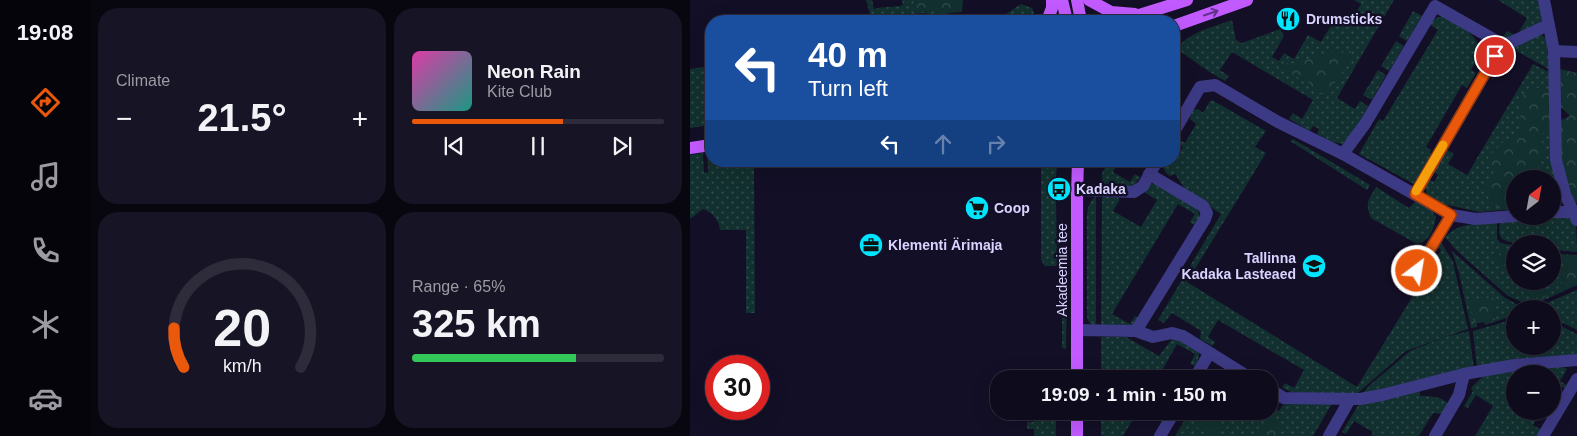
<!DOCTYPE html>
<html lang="en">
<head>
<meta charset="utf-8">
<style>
	body { margin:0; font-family:Arial,sans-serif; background:#171425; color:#f1f3f6; height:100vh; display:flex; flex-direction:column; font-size:19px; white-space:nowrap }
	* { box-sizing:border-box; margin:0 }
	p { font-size:16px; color:#9b9ba3 }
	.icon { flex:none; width:28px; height:28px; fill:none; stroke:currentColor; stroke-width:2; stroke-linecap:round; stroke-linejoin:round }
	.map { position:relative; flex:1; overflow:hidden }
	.panel { display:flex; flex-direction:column; gap:8px; padding:8px; background:#08060f; width:600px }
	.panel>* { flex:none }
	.top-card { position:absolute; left:15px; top:15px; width:475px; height:152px; border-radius:20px; box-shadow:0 5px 20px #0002,0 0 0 1px #2e2b3b; background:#1a4fa0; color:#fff; overflow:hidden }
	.needle { width:32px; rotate:31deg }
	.buttons { position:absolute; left:816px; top:170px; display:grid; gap:10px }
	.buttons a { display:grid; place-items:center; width:55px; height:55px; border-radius:50%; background:#0e0b1c; box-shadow:0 5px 20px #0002,0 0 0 1px #2e2b3b; font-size:25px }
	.speed { position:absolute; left:15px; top:355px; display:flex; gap:10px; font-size:25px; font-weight:700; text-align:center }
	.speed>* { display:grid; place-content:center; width:65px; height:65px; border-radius:50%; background:#0e0b1c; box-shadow:0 5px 20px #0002,0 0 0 1px #2e2b3b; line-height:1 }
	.speed .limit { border:8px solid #d22; background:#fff; color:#111 }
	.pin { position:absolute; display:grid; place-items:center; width:42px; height:42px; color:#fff; margin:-21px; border:2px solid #fff; border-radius:50%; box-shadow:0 1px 5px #0007 }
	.me { position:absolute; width:55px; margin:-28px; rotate:31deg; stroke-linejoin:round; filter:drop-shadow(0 0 4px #0008) }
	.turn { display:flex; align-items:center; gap:18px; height:105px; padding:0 20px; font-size:22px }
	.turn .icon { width:65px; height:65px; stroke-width:2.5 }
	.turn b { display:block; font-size:35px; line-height:42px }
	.lanes { display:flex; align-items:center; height:48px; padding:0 20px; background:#0003; justify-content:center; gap:25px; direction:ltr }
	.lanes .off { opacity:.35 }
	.big { font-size:38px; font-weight:800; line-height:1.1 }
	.panel .card { flex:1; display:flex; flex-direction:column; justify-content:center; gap:8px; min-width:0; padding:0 18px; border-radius:20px; background:#171425 }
	.panel .dial { align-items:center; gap:0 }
	.dial svg { height:130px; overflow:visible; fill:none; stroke:#2e2b3b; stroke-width:7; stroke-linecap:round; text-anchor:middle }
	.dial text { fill:#f1f3f6; stroke:none }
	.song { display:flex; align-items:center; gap:15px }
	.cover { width:60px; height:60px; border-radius:8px; background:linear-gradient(135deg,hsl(320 70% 55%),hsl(170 70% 35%)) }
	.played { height:5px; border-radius:2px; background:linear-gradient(90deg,#ea580c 60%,#2e2b3b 60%) }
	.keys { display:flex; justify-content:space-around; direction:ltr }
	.heat { display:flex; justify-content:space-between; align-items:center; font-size:28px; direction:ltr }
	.charge { height:8px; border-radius:4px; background:linear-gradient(90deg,#34c759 65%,#2e2b3b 0) }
	.panel .tiles { flex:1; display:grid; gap:8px; grid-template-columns:repeat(2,1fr) }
	.trip { position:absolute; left:300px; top:370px; width:288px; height:50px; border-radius:20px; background:#0e0b1c; box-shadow:0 5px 20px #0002,0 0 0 1px #2e2b3b; font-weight:800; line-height:50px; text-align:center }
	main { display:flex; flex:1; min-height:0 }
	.tab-bar { display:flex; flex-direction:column; width:90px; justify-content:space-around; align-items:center; background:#06040b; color:#9b9ba3 }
	.tab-bar .icon { width:35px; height:35px }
	.tab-bar .active { color:#ea580c }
	.tab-bar b { font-size:22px; color:#f1f3f6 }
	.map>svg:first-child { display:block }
</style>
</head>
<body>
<main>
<nav class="tab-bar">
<b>19:08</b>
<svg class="icon active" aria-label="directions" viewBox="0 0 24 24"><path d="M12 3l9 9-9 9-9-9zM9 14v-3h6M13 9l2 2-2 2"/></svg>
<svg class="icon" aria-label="music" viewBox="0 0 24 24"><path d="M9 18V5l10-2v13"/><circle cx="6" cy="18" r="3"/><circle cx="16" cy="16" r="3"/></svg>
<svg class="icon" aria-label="phone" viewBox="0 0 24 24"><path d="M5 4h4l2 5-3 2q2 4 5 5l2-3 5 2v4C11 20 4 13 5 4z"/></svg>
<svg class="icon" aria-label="climate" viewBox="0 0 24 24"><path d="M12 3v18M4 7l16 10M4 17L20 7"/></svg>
<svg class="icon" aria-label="car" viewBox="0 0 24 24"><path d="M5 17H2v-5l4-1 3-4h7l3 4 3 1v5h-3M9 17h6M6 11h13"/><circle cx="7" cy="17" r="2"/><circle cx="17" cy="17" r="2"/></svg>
</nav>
<section class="panel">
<div class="tiles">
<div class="card"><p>Climate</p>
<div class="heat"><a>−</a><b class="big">21.5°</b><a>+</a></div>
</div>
<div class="card">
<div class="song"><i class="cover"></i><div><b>Neon Rain</b><p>Kite Club</p></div></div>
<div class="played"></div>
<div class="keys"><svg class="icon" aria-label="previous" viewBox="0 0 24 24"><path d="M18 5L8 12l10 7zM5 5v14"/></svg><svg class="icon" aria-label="pause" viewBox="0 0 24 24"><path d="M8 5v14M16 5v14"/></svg><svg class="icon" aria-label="next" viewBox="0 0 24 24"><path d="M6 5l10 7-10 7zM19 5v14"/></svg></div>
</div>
<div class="card dial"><svg viewBox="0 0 100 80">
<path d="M14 69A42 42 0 1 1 86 69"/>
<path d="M14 69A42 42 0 0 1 8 45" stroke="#ea580c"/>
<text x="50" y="56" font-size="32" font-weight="700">20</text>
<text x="50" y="72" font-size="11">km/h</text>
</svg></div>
<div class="card"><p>Range · 65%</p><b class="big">325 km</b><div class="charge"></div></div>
</div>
</section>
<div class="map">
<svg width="887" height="436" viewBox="0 0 887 436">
	<defs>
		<pattern id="grass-dots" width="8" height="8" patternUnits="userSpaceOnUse" patternTransform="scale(1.25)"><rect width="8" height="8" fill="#12302f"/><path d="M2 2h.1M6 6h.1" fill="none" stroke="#344d4e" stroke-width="1.8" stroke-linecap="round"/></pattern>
		<pattern id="forest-crowns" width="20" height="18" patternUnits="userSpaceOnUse" patternTransform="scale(1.25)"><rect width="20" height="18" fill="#12302f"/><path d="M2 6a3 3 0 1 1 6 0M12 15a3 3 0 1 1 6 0" fill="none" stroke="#344d4e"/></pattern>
	</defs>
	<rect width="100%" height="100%" fill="#130f26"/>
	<g fill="url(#grass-dots)">
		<path d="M176,0H182L184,9C194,6 204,8 213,5L212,0H270L272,9L250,16L233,13L219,15L202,20L186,21L180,14Z"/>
		<path d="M664,0H704L647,98L665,109L670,101L678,106C671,118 664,136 652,144L642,142L627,134L629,129L623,126L620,131L599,119L603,113L612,119L623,100L542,52L530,70L539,76L535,81L518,71L487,49C498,32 524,27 542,20L546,40L552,43L590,29L594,36L582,57L589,61L594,53L604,59L618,35L631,42L645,19L658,27L671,4Z"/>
		<polygon points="808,0 849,0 852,20 850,23 821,40 813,37 817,31 827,36 837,18"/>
		<path d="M331,4L342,8L344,13C335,22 327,21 315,21L313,16Z"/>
		<polygon points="723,11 732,16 717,41 709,36"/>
		<path d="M752,16C771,26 782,30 792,51L781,70L786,73L777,88L772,85L736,147L741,150L740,153L744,155L724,184L669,154L689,119L693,121L748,30L739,24L744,19Z"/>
		<polygon points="850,34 856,38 860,70 820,47"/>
		<polygon points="706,41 714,46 699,71 691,66"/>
		<polygon points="843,64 861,73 871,196 869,202 865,206 863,205 862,179 825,179 825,209 789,212 758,205 757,206 737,195 735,185 737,179 744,182 748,175 742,171 755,149 764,154 758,164 777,175"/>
		<polygon points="21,66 21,125 0,128 0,69"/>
		<polygon points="688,70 696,75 682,100 673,95"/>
		<polygon points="522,100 576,131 565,147 576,153 497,282 667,387 751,250 748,247 751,242 763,262 778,329 716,351 669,392 668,394 601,392 592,388 595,383 604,388 614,370 528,320 518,337 525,342 522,346 510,339 511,331 482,313 474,323 468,320 531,214 522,208 516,201 495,189 485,174 480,176 476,173 471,163 472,161 484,161 484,157 486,158 493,147 484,141 486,138 495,143 506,124 500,119 502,110 508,109 513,113 520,101"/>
		<polygon points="603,139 680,185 677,190 600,141"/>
		<path d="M21,151V161H64L65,313H56V230H30C29,220 22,212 13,209L0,219V155L13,153L14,172L18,173L17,152Z"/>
		<polygon points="351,161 367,161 366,177 363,177 363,197 366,197 367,266 355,266 351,260"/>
		<polygon points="419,161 429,161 423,172 440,182 445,174 450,177 445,184 446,186 412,187 412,173"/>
		<path d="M460,184H468L506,208C511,215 510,219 506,226L500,222L505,214L488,204L422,314L440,324L445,316L451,319L446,326H411L412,196L429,198V201L423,211L451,227L467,200L454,192Z"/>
		<path d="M686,187L719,208L726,201L741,210L746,217C744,229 740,241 727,244L681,218C675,203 678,200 686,187Z"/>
		<path d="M406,196V326C399,324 397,320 397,314V215C398,207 399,201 406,196Z"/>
		<path d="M869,215L879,218L886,225L887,252L863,250L862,244C846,244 827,246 812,239L809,233L810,221Z"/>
		<path d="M807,222V239L811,243L825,246V281H862L863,253L871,254L865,265L871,274L874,291L841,306L818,296L766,250L755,237C770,222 786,224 807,222Z"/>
		<polygon points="762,251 814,297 835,309 825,309 825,314 813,319 795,325 794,322 805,320 803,298 785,324 787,324 787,327 781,328 769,273"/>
		<polygon points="372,278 375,281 377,285 376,349 372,348"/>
		<polygon points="887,290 887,330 863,318 862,309 843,309"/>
		<polygon points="825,318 825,346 862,346 863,322 887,334 887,354 787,368 783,331 814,322"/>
		<polygon points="779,331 784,369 672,394 680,385 720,351 755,337"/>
		<polygon points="411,337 436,337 469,356 482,339 484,337 509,353 508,360 505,366 500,364 505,354 487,344 467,379 411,379"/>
		<polygon points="868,364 877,369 870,381 878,386 876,389 868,385 863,393 862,374 825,374 825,411 851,411 843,425 852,430 848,436 785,436 803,406 786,395 778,408 774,406 783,391 781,388 793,376"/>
		<path d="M730,388V396C741,396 752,396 759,405L753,414L743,413L729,436H681L683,432L664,421L656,434L652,432L669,404Z"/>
		<polygon points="595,402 643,402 623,436 485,436 500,411 579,411 579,405 589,411"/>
		<polygon points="344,411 366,411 366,436 344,436 344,429 338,429 337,428 337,422 344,422"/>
		<polygon points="411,411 448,411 433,436 411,436"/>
	</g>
	<g fill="url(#forest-crowns)">
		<polygon points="273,0 272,12 250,14 250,9 244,8 229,13 221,9 224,1"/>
		<polygon points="662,51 650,78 646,81 637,94 629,94 618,82 594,71 597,63 608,63 637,52"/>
		<polygon points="866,68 887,73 887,203 885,202 873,174 869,121 880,116 868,104"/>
		<path d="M842,85L861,95L862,126L852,134L854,155L843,179H825V209C807,211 802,206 794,190L804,171L798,157L813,142L832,132L829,100Z"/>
		<polygon points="812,250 825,262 825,279 804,260"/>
		<polygon points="871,254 887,255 887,285 874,291 871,274 865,265"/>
		<polygon points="828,281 847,281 859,292 851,301"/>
		<polygon points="803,297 805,320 784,324 780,301"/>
		<polygon points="577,417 593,426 587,436 574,436 568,432"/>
	</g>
	<polygon fill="#12302f" points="511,411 518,411 533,420 523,436 503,425"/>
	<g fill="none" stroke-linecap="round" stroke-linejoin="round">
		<g stroke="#3d3a85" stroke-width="12">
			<polyline points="854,0 864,51 866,160 875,194 887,220"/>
			<polyline points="864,51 887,52"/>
			<polyline points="484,132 510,87 525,85 588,122 653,154 761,215 786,219 825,216"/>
			<polyline points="653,154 675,124 745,6 812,44 820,43 858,25"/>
			<polyline points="387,190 444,192 453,186 467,161"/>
			<polyline points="725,194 812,44"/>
			<polyline points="862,212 887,212"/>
			<polyline points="727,271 761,215"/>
			<polyline points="387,330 446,331 463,337 482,333 493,336 562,379"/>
			<polyline points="446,331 515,219 517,213 513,206 459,174"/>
			<polyline points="504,379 519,354"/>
			<polyline points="579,389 594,398 670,399 692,395 774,374 825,365 887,360"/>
			<polyline points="470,436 485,411"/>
			<polyline points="639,436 660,399"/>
			<polyline points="745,436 769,395 774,374"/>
			<polyline points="853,436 887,379"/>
		</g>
		<g stroke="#c25bff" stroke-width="12">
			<polyline points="372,0 377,21"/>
			<polyline points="387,0 391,21"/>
			<polyline points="399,0 421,12 445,14"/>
			<polyline points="357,21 362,8 362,0"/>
			<polyline points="430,21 497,0"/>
			<polyline points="484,26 557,0"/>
			<polyline points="0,148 21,145"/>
			<polyline points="387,379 387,194 388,161"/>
			<polyline points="387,436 387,411"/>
		</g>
	</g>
	<defs><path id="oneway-shaft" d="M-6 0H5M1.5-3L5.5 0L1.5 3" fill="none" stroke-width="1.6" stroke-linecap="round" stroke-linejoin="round" transform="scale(1.25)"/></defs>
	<use stroke="#623188" href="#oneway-shaft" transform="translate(521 13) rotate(-19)"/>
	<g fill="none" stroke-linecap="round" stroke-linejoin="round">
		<g stroke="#983908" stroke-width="12">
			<polyline id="route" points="727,271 761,215 725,194 805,56"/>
		</g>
		<use href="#route" stroke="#ea580c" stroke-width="9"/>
		<polyline stroke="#f59e0b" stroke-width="9" points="726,191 753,145"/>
	</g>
	<defs>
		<g id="restaurant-disc" transform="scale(1.25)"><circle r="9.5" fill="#00e5ff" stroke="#130f26"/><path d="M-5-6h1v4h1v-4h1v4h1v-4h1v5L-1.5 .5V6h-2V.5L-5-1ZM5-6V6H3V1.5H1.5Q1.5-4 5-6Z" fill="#111"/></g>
		<g id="bus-disc" transform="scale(1.25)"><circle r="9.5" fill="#00e5ff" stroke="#130f26"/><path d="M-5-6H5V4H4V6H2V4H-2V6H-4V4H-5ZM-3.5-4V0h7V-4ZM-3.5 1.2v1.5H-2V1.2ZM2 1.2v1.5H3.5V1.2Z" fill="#111"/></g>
		<g id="supermarket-disc" transform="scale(1.25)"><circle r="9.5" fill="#00e5ff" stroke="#130f26"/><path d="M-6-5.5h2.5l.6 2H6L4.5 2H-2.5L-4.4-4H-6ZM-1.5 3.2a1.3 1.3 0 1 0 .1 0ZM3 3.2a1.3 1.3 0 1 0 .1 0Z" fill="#111"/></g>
		<g id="office-disc" transform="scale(1.25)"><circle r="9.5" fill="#00e5ff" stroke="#130f26"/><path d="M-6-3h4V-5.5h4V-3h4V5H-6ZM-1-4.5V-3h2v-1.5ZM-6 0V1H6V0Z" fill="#111"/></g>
		<g id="school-disc" transform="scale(1.25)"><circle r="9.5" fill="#00e5ff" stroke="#130f26"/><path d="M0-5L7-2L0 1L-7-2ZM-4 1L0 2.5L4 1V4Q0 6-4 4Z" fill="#111"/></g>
	</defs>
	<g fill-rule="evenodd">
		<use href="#restaurant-disc" x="598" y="19"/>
		<use href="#bus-disc" x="369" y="189"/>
		<use href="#supermarket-disc" x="287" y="208"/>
		<use href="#office-disc" x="181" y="245"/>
		<use href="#school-disc" x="624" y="266"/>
	</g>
	<g text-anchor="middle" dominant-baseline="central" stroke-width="5" stroke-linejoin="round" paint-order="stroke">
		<g font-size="14" font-weight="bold" fill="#d9d4ff" stroke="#130f26" text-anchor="start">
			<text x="616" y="19">Drumsticks</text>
			<text x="386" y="189">Kadaka</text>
			<text x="304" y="208">Coop</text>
			<text x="198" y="245">Klementi Ärimaja</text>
			<text x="606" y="258" text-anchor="end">Tallinna<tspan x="606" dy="16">Kadaka Lasteaed</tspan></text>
		</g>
		<g font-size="14" fill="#d9d4ff" stroke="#130f26">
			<text transform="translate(372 270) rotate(-90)">Akadeemia tee</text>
		</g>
	</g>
</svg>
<div class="buttons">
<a><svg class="needle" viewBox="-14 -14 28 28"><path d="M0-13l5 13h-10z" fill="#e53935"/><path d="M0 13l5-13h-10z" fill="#9b9ba3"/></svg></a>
<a><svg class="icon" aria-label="layers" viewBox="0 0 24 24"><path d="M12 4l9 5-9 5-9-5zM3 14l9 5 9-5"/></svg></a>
<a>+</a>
<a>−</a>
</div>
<div class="speed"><div class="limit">30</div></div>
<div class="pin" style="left:805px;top:56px;background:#d93025"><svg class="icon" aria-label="arrive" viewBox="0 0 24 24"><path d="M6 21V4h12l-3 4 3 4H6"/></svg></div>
<svg class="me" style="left:727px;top:271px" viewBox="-20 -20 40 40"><circle r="17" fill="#ea580c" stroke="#fff" stroke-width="3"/><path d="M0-11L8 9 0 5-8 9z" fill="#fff"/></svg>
<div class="trip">19:09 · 1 min · 150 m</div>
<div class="top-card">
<div class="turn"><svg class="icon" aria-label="left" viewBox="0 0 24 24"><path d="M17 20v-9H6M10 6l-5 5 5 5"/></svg><div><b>40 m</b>Turn left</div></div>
<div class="lanes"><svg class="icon" aria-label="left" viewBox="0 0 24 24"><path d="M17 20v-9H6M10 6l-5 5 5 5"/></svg><svg class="icon off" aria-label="ahead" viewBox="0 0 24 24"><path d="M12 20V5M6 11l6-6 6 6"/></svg><svg class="icon off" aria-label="right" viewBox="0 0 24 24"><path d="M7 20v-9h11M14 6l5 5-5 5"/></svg></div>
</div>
</div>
</main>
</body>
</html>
